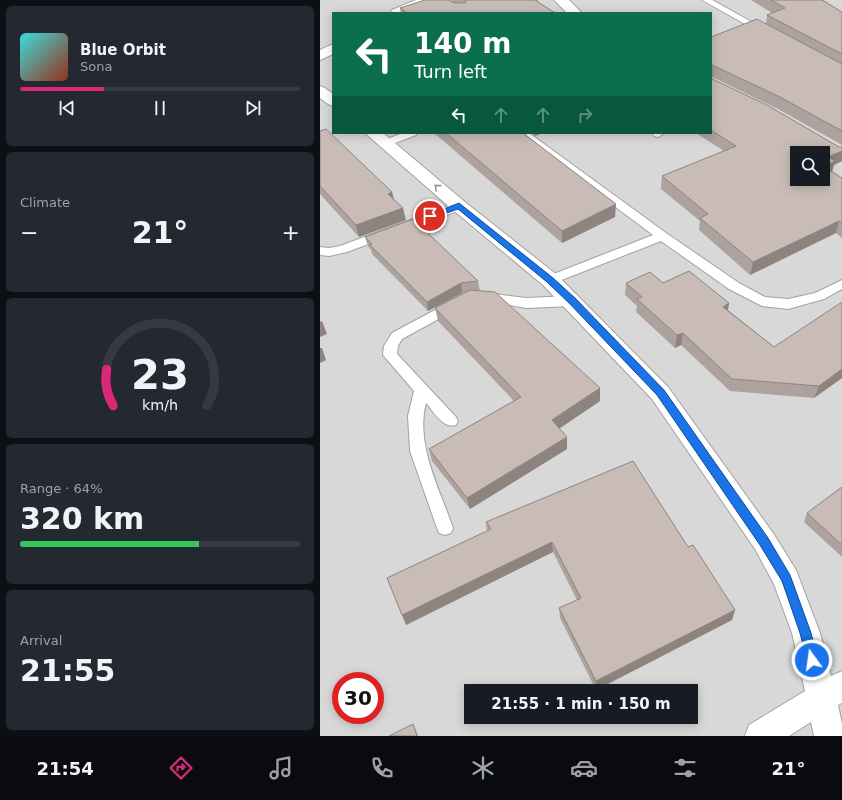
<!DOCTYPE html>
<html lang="en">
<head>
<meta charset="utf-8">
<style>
	body { margin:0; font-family:"DejaVu Sans",sans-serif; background:#242831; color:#f1f3f6; height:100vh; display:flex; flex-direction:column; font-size:15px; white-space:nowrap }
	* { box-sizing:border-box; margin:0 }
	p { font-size:13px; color:#9ea1a6 }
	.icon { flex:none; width:22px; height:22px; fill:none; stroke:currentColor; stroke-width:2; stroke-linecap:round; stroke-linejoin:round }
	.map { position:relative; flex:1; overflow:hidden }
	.drawer { display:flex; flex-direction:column; gap:6px; padding:6px; background:#0d0f14; width:320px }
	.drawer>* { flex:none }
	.hud { position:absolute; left:12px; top:12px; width:380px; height:122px; border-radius:0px; box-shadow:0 2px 10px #0003; background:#0b6e4f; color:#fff; overflow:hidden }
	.fabs { position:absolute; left:470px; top:146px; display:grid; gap:8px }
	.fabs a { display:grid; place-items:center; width:40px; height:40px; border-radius:0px; background:#171b24; box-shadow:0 2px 10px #0003; font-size:20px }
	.speed { position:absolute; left:12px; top:672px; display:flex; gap:8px; font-size:20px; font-weight:700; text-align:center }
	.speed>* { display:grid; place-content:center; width:52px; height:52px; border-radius:50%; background:#171b24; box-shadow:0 2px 10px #0003; line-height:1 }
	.speed .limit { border:6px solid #d22; background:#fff; color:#111 }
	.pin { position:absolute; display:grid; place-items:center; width:34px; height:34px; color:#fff; margin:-17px; border:2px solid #fff; border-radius:50%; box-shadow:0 1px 4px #0007 }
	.me { position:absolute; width:44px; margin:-22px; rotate:346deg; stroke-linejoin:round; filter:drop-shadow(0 0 3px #0008) }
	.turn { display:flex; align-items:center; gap:14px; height:84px; padding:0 16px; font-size:18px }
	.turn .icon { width:52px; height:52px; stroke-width:2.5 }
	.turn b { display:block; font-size:28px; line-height:34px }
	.lanes { display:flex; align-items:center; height:38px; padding:0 16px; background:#0003; justify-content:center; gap:20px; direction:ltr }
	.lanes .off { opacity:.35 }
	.big { font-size:30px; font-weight:600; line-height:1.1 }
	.drawer .widget { flex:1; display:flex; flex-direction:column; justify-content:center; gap:6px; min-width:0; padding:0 14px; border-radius:6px; background:#242831 }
	.drawer .dial { align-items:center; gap:0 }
	.dial svg { height:104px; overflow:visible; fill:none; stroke:#363941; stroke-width:7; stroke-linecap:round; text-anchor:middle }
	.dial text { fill:#f1f3f6; stroke:none }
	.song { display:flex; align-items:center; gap:12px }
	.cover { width:48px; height:48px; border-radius:6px; background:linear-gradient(135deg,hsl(180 70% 55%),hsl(10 70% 35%)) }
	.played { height:4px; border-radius:2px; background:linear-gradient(90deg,#db2777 30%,#363941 30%) }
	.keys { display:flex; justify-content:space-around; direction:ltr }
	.heat { display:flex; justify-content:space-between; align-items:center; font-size:22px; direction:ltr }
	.charge { height:6px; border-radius:3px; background:linear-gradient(90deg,#34c759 64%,#363941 0) }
	.trip { position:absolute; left:144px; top:684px; width:234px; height:40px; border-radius:0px; background:#171b24; box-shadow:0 2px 10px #0003; font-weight:600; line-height:40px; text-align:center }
	.tabs { display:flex; height:64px; justify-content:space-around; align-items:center; background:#090b0e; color:#9ea1a6 }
	.tabs .icon { width:28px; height:28px }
	.tabs .on { color:#db2777 }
	.tabs b { font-size:18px; color:#f1f3f6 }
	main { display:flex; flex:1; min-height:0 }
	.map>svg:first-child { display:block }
</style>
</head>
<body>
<main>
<section class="drawer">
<div class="widget">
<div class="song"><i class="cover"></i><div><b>Blue Orbit</b><p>Sona</p></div></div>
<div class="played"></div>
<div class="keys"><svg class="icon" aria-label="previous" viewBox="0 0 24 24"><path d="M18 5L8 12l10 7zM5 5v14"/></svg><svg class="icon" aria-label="pause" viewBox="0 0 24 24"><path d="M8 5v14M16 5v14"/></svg><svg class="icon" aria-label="next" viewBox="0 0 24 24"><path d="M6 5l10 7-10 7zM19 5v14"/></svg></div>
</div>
<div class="widget"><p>Climate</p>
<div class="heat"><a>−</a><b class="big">21°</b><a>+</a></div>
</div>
<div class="widget dial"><svg viewBox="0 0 100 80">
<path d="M14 69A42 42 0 1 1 86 69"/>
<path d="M14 69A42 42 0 0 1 9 41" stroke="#db2777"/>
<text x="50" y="56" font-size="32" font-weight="700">23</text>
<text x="50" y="72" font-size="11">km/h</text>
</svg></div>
<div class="widget"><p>Range · 64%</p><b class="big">320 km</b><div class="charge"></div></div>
<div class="widget"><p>Arrival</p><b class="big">21:55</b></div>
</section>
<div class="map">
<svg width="522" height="736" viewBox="0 0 522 736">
	<rect width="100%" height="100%" fill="#ede7e0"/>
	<path fill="#d9d8d8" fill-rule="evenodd" d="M0,0H522V736H0ZM13,13H391V133H13ZM477,153H503V179H477ZM21,681H55V715H21ZM151,691H371V717H151Z"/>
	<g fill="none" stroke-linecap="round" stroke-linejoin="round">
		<g stroke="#a2a2a2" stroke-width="2">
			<g id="lane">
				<polygon points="382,0 392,0 448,31 444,34 441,33"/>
				<polygon points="83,133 97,133 96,135 70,145 66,146 61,143 62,141"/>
				<polygon points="197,133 209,133 346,233 419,283 445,297 468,299 495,293 522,280 522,289 504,299 468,309 442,306 409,289 341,241 234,283 230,284 226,283 224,280 226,277 333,235"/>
				<polygon points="332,133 343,133 343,134 338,137 334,136"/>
				<polygon points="139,202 143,203 145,206 143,209 27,252 9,256 0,255 0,247 9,248 20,246"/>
				<polygon points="166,293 206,298 252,296 257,298 258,301 257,304 252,306 206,308 161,300 160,297 161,294"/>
				<path d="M132,301L137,303L139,306L137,309L82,339L78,346L77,354L136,417L138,421L136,425C123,429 114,412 106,403C95,444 120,490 133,528L131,533L125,535L119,533L117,528L90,451L88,416L94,391L63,355L64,346L72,333Z"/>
			</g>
		</g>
		<g stroke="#a2a2a2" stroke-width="2">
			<g id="street">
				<polygon points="96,0 114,0 112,3 88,13 70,13 72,10"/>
				<polygon points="234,0 249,0 262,13 247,13"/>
				<polygon points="13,44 13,54 0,60 0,50"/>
				<polygon points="0,86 5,88 13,94 13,106 8,104 0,98"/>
				<polygon points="45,133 63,133 145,202 237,275 348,387 453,533 476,570 500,633 511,676 522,671 522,703 518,705 522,724 522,736 494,736 491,722 469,736 425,736 429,725 485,691 472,633 454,584 435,549 332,399 223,285 133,210"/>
			</g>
		</g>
		<use href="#lane" fill="#fff" fill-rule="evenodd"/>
		<use href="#street" fill="#fff" fill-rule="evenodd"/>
	</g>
	<g fill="#ada29d">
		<polygon points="131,0 218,0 218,2 235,13 81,13 80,8 131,2"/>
		<polygon points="431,0 504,0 504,1 522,12 522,145 458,109 392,77 392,79 514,165 512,172 522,178 522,238 516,233 430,275 379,230 380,221 341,189 342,176 404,151 376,133 391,133 391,37 446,24 447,15 452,13"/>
		<polygon points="0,131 72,192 74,199 86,220 39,237 0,194"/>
		<polygon points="114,133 204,133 295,217 242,243"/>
		<polygon points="211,133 222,133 215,136"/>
		<polygon points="45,237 158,281 160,291 280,401 239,428 247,449 150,509 112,461 109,449 194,401 118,321 115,308 145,292 142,293 108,311 52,254 51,250 48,246"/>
		<polygon points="306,283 343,283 409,303 408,310 454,347 522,378 494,398 410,391 361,345 355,348 316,312 317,306 305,295"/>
		<polygon points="522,487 522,557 484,522 487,513"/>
		<polygon points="166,522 368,547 415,610 412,620 276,690 240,618 239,608 257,600 233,552 86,625 167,531"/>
	</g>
	<g fill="#8d847f">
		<polygon points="215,133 222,133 215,136"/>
		<polygon points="522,151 522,161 514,165 511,174 503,171 508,157"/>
		<polygon points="72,192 75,205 68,194"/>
		<polygon points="296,204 295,217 242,243 242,231"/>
		<polygon points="83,208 86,220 39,237 36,225"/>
		<polygon points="519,221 516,233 430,275 433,262"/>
		<polygon points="141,283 142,293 108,311 107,302"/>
		<polygon points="409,303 407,315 403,307"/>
		<polygon points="2,321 7,334 0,337 0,322"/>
		<polygon points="363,333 361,345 355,348 357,335"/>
		<polygon points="0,348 2,348 6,360 0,363"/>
		<polygon points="522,369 522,378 494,398 499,386"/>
		<polygon points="280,388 280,401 233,433 232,420"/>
		<polygon points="247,437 247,449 150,509 147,498"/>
		<polygon points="232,542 233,552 86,625 82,615"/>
		<polygon points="415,610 412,620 276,690 276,681"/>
		<polygon points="93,724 96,731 98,736 97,736"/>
	</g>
	<g fill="#c9bcb6" stroke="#8d847f" fill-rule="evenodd">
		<polygon points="105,0 128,0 134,3 145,3 146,1 145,0 215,0 235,13 87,13 80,8"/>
		<polygon points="451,0 502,0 522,12 522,54 447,15 465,8"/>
		<path d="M437,19L522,64V131L460,97L392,65V79L447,105L519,147H522V151L508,157L515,161L504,167L522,178V223L519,221L433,262L380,218L388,214L342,176L416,146L391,130V37ZM477,153H503V179H477Z"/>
		<polygon points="6,129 72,192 68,194 83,208 36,225 0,186 0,131"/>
		<polygon points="126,133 203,133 296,204 242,231"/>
		<polygon points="93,219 158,281 141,283 107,302 50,245 52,244 45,237"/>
		<polygon points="369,271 409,303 403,307 454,347 522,302 522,369 499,386 412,379 363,333 357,335 317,299 322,297 306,283 330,272 343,283"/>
		<polygon points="150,290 175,292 280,388 232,420 247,437 147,498 109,449 201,397 115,308"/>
		<polygon points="313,461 368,547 373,545 415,610 276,681 239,608 261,598 232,542 82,615 67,578 171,529 166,522"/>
		<polygon points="522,487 522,545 487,513"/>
		<polygon points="93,724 97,736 69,736"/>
	</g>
	<defs><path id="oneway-chevron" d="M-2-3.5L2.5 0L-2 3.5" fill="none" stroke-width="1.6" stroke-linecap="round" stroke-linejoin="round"/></defs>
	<use stroke="#989898" href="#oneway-chevron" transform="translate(117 187) rotate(-139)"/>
	<polygon fill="#1a73e8" stroke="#114b97" points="139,203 233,278 255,298 344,390 448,538 470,575 491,633 498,660 496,664 492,666 488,664 480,633 462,581 440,545 337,395 249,303 227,282 138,209 110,219 106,216"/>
</svg>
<div class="fabs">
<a><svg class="icon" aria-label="search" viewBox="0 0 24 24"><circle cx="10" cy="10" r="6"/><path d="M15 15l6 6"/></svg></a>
</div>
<div class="speed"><div class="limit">30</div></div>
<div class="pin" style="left:110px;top:216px;background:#d93025"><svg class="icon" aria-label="arrive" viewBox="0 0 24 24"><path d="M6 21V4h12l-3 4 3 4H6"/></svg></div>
<svg class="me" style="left:492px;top:660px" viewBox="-20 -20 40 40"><circle r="17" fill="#1a73e8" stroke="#fff" stroke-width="3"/><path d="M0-11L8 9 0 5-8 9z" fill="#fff"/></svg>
<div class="trip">21:55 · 1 min · 150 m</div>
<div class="hud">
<div class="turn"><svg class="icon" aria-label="left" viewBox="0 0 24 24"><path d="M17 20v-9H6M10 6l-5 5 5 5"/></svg><div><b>140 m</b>Turn left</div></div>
<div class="lanes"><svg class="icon" aria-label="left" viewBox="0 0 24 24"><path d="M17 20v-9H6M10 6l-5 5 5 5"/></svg><svg class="icon off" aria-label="ahead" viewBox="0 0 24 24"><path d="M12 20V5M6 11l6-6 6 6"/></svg><svg class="icon off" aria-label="ahead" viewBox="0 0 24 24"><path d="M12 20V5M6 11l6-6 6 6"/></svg><svg class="icon off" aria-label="right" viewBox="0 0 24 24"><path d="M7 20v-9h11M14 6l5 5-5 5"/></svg></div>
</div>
</div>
</main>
<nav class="tabs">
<b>21:54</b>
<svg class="icon on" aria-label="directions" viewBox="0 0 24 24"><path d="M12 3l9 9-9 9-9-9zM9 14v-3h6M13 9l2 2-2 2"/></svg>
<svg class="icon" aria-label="music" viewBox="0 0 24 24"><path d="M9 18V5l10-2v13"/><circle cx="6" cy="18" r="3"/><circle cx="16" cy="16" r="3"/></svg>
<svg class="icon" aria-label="phone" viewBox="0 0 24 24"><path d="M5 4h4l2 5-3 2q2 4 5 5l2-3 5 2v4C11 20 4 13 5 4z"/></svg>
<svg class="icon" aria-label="climate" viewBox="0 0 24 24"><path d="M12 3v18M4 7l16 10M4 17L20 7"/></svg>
<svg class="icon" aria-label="car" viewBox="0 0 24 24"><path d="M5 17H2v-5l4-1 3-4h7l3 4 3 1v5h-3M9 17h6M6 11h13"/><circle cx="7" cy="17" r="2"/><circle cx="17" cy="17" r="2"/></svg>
<svg class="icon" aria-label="filters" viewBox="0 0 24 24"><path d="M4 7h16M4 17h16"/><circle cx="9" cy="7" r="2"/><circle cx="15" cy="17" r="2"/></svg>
<b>21°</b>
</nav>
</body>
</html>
